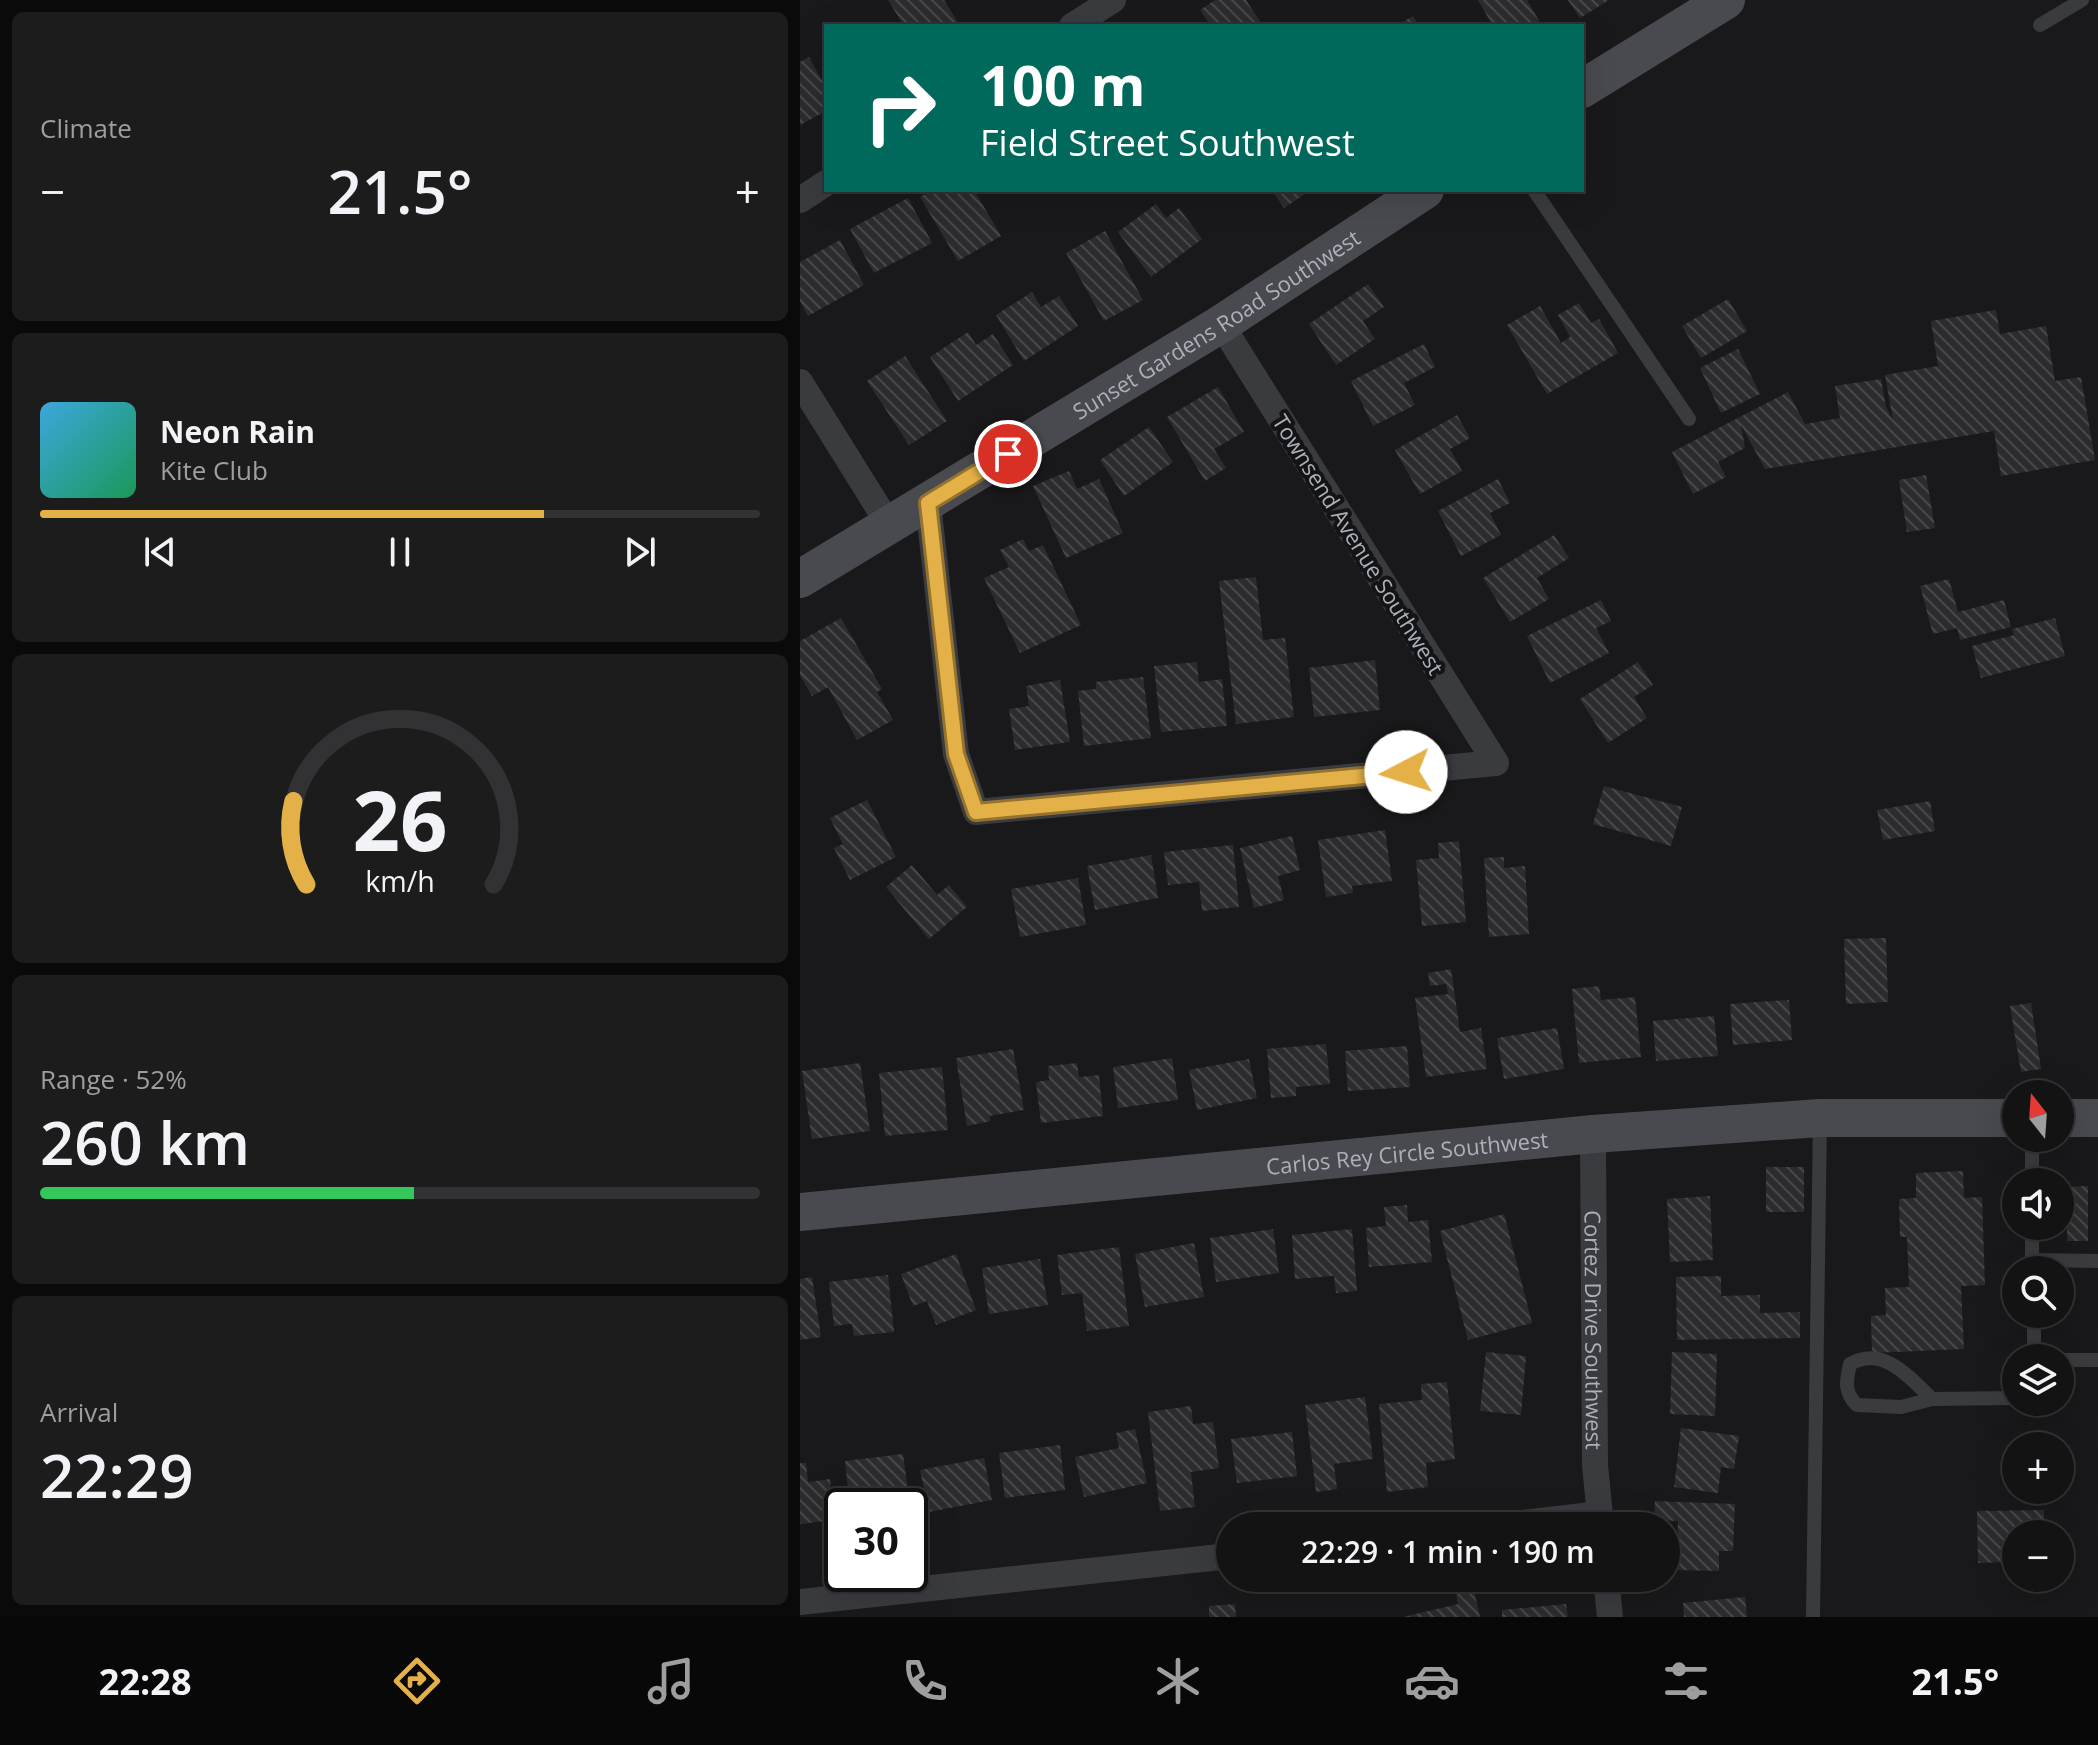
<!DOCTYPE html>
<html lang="en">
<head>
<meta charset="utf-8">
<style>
	body { margin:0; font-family:"Open Sans",sans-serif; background:#1c1c1d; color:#f1f3f6; height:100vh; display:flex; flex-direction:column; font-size:30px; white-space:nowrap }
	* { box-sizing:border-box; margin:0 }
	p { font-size:26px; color:#9d9ea0 }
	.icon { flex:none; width:44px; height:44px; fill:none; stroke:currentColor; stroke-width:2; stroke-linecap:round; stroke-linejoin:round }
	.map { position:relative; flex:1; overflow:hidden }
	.drawer { display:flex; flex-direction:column; gap:12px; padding:12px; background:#0a0a0b; width:800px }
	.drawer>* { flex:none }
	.banner { position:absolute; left:24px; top:24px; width:760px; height:168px; border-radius:0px; box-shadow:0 8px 32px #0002,0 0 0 2px #323234; background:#00695c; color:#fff; overflow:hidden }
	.needle { width:52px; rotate:343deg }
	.fabs { position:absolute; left:1202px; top:1080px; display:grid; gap:16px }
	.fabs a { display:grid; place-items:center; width:72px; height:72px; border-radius:50%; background:#131314; box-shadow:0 8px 32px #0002,0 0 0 2px #323234; font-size:40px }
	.speed { position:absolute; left:24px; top:1488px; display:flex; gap:16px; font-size:40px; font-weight:700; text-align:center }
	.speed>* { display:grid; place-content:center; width:104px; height:104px; border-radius:50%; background:#131314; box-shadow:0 8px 32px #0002,0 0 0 2px #323234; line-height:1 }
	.speed .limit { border:4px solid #111; border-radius:12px; background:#fff; color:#111 }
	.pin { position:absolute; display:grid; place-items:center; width:68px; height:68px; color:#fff; margin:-34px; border:4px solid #fff; border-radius:50%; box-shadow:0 2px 8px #0007 }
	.me { position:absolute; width:88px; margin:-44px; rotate:265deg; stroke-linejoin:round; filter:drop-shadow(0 0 6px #0008) }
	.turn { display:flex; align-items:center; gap:28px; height:168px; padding:0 24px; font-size:36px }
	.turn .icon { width:104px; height:104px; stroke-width:2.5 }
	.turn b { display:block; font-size:56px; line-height:68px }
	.big { font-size:60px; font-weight:600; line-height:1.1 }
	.drawer .tile { flex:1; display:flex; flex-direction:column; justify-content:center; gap:12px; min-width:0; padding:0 28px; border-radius:12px; background:#1c1c1d }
	.drawer .dial { align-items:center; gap:0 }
	.dial svg { height:208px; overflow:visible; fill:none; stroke:#323234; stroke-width:7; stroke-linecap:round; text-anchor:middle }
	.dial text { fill:#f1f3f6; stroke:none }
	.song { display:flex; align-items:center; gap:24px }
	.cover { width:96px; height:96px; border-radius:12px; background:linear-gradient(135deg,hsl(200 70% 55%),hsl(150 70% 35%)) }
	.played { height:8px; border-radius:4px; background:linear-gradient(90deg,#e4b148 70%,#323234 70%) }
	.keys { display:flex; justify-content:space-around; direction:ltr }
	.heat { display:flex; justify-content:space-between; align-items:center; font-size:44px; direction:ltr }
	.charge { height:12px; border-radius:6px; background:linear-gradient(90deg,#34c759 52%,#323234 0) }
	.trip { position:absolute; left:416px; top:1512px; width:464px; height:80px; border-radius:40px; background:#131314; box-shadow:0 8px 32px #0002,0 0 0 2px #323234; font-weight:600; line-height:80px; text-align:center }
	.dock { display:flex; height:128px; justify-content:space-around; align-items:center; background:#080808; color:#9d9ea0 }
	.dock .icon { width:56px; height:56px }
	.dock .active { color:#e4b148 }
	.dock b { font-size:36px; color:#f1f3f6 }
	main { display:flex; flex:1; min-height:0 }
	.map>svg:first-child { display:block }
</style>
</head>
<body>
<main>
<section class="drawer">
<div class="tile"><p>Climate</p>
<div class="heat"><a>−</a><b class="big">21.5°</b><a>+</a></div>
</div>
<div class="tile">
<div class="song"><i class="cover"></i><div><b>Neon Rain</b><p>Kite Club</p></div></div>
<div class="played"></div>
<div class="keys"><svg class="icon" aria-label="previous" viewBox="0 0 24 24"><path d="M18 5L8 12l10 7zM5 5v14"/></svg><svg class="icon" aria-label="pause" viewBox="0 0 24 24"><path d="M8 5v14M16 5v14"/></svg><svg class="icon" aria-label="next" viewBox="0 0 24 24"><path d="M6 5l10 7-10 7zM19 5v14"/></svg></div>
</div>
<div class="tile dial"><svg viewBox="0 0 100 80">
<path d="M14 69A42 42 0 1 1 86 69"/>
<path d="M14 69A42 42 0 0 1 9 37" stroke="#e4b148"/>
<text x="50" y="56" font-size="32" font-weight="700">26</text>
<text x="50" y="72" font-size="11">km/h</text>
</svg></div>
<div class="tile"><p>Range · 52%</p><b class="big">260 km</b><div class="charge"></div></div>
<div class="tile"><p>Arrival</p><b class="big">22:29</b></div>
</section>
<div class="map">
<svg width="1298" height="1617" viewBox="0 0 1298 1617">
	<defs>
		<pattern id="building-back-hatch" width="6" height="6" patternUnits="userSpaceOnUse" patternTransform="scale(2)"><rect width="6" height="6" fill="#2c2c2f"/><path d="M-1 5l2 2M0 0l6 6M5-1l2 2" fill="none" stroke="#48484b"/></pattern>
	</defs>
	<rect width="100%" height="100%" fill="#19191b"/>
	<g fill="url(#building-back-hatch)">
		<polygon points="88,0 144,0 160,26 104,26"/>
		<polygon points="415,0 446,0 463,26 411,26 400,10"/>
		<polygon points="678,0 727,0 742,26 693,26"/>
		<polygon points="768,0 809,0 780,18"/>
		<polygon points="613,16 619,26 596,26"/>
		<polygon points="9,57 26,88 26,111 0,125 0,62"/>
		<polygon points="132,190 174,190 201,236 158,261 120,197"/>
		<polygon points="472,190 511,190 484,208"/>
		<polygon points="108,198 132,243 74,273 50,229"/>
		<polygon points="356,204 366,218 379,208 402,239 351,277 318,232"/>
		<polygon points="305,231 343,300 304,321 266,253"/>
		<polygon points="40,240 64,285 8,316 0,301 0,262"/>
		<polygon points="568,284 584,307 563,321 575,339 536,365 509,324"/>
		<polygon points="232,292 241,307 259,296 278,326 224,361 196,315"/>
		<polygon points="928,299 947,331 901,358 882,326"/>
		<polygon points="779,303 791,323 799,319 818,353 747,394 707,325 740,306 761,343 770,337 758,315"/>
		<polygon points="1196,310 1200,334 1246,326 1255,381 1281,377 1295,460 1201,476 1194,431 965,469 941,425 945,448 918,462 926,477 893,494 872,452 988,392 1005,424 1040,418 1035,386 1081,379 1086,407 1093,420 1085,375 1138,366 1131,321"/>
		<polygon points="168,332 176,345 193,334 213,365 158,401 130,357"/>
		<polygon points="624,344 635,367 604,383 615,405 573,426 551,381"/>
		<polygon points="938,349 960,394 921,413 900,368"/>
		<polygon points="105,356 147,421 109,445 67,381"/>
		<polygon points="418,387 444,432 414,449 426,468 405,481 367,417"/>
		<polygon points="657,415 670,438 650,449 662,471 620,494 595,450"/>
		<polygon points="349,427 373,462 324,496 300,460"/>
		<polygon points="269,471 277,489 299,479 323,533 266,558 233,486"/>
		<polygon points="1126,475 1135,528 1107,532 1099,480"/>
		<polygon points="698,479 710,503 690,513 701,535 661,556 638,511"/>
		<polygon points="754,535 769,558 737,578 749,599 710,622 683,578"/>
		<polygon points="223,539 229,551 243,545 281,625 220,653 184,578 209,567 200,550"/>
		<polygon points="456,577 463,640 485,638 494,717 436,724 419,581"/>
		<polygon points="1149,579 1158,612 1204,600 1211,627 1160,640 1157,628 1133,634 1120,586"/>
		<polygon points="801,600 811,621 796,628 809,653 750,683 727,636"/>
		<polygon points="41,618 82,689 77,692 93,720 57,740 28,687 12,696 0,675 0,641"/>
		<polygon points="1255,618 1265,656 1181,678 1172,646 1214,635 1212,629"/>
		<polygon points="575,660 580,710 514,717 509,668"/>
		<polygon points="397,662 399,682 422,679 427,726 361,732 354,666"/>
		<polygon points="838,662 853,685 834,697 847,718 808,743 780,699"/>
		<polygon points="343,677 351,738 284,746 278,691 296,689 296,682"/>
		<polygon points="260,680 270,742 215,750 209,709 229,706 226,686"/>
		<polygon points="804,786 882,807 871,846 793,824"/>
		<polygon points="67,800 96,857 50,880 34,848 43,844 30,818"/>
		<polygon points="1130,801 1135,831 1083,840 1077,810"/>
		<polygon points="585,830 592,881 552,886 553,893 526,897 518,840"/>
		<polygon points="492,836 500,870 478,876 484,900 454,908 440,848"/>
		<polygon points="659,841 666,922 622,926 616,860 639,858 638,843"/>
		<polygon points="433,845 439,907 402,911 399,882 368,885 364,852"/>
		<polygon points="351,855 358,898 295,910 287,866"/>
		<polygon points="704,857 704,868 725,866 729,934 689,937 684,858"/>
		<polygon points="112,865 137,895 149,885 167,907 129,939 86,887"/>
		<polygon points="278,878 286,925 220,937 211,889"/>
		<polygon points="1086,938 1088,1002 1046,1004 1044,939"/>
		<polygon points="651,969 660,1032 681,1028 687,1069 626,1077 615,998 648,994 646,984 630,986 628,973"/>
		<polygon points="799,986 801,1000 835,997 841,1057 779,1063 772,989"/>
		<polygon points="989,1000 992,1040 933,1045 930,1004"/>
		<polygon points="1231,1003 1241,1069 1221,1072 1210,1006"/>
		<polygon points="914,1016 918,1056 856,1061 853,1021"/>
		<polygon points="757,1028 764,1069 704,1079 697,1038"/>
		<polygon points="526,1044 530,1084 496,1087 496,1096 471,1098 467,1049"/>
		<polygon points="607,1046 610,1087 548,1091 545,1051"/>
		<polygon points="213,1049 224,1110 189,1116 191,1121 167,1126 156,1058"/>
		<polygon points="372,1058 378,1100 318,1108 313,1067"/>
		<polygon points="449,1059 457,1098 397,1110 389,1070"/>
		<polygon points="60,1063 70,1131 12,1139 2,1071"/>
		<polygon points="277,1063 279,1077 299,1075 303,1116 241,1123 236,1082 249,1080 248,1066"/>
		<polygon points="142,1067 148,1130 85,1136 79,1073"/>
		<rect x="966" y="1167" width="38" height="45"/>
		<polygon points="1163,1171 1164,1198 1182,1197 1185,1285 1161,1286 1164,1349 1072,1353 1071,1316 1086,1315 1085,1288 1109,1287 1107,1237 1100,1237 1099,1199 1116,1198 1116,1173"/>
		<polygon points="1288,1186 1288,1241 1267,1241 1267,1187"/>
		<polygon points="910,1196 913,1260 870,1262 867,1199"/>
		<polygon points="607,1205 608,1222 628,1220 632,1262 569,1267 566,1228 586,1226 584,1207"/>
		<polygon points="704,1214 732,1323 668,1340 640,1231"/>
		<polygon points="473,1229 479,1273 416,1282 410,1238"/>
		<polygon points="552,1229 557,1291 536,1293 534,1276 495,1279 492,1235"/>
		<polygon points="394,1243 404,1297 345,1307 335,1254"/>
		<polygon points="319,1247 329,1326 287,1331 282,1293 262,1295 257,1255"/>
		<polygon points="156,1254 176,1310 136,1325 127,1301 113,1306 101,1274"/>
		<polygon points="240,1259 248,1305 189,1314 182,1268"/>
		<polygon points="88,1275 94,1332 54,1336 52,1324 34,1326 29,1282"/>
		<polygon points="921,1276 921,1296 960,1295 960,1313 1000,1312 1000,1338 877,1340 876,1277"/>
		<polygon points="12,1277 21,1337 0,1340 0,1279"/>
		<polygon points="686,1352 726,1356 721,1415 680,1411"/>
		<polygon points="872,1352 917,1354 915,1416 870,1414"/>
		<polygon points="647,1382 655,1459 626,1463 628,1487 587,1492 579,1404 622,1400 621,1384"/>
		<polygon points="565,1397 573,1459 534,1464 537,1489 516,1492 505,1405"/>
		<polygon points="391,1406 393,1424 413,1422 419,1468 391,1472 395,1507 360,1511 348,1412"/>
		<polygon points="881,1428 939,1436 934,1469 921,1467 918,1493 874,1487"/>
		<polygon points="335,1429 347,1483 284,1497 275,1457 319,1448 316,1433"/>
		<polygon points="492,1432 497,1476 437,1483 431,1439"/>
		<polygon points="260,1445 265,1490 205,1498 199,1453"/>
		<polygon points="103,1454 110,1505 50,1506 45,1461"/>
		<polygon points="184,1458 192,1500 129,1512 120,1470"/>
		<polygon points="0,1463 6,1463 8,1482 30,1479 34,1520 0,1524"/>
		<polygon points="855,1501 935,1504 933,1551 919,1551 919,1571 876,1570 878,1521 854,1520"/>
		<polygon points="1244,1510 1244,1534 1216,1534 1216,1565 1209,1566 1209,1562 1178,1563 1177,1511"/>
		<polygon points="673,1585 680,1617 603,1617 658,1604 655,1589"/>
		<polygon points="945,1597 947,1617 884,1617 883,1603"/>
		<polygon points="435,1604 436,1617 409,1617 409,1606"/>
		<polygon points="766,1604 768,1617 702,1617 702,1610"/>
	</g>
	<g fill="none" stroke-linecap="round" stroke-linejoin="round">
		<g stroke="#3a3b3f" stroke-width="14">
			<polyline points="1240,25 1282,0"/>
			<polyline points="734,190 889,419"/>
			<polyline points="1232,1138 1232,1182"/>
			<polyline points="1232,1226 1232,1260 1298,1261"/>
			<polyline points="1234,1314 1234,1358"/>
			<polyline points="1260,1360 1298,1360"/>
			<path d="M1132,1399C1109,1377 1083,1345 1050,1364C1046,1381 1044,1393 1057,1405L1101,1407L1132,1399L1216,1398"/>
			<polyline points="1013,1617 1020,1118"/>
		</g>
		<g stroke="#3a3b3f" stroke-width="26">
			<polyline points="272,26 313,0"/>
			<polyline points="0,200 26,183"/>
			<polyline points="0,382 88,523"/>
			<polyline points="128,503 156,754 176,812 696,763 421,324"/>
			<path id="s1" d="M793,1134L795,1465L801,1526"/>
			<polyline points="698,1526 800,1514"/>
			<polyline points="806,1578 810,1617"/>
			<polyline points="0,1602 430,1556"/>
		</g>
		<g stroke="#484a4f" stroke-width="38">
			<polyline points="782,89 926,0"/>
			<path id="s2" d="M0,579L421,324L625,190"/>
			<polyline points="1260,1118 1298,1118"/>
			<path id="s3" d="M0,1212L793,1134L1020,1118H1216"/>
		</g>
	</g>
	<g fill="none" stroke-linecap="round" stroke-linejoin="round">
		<g stroke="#94732f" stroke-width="20">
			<polyline id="route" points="208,454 128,503 156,754 176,812 606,772"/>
		</g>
		<use href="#route" stroke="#e4b148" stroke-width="14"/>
	</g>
	<g text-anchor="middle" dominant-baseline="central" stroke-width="8" stroke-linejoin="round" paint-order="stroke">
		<g font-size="22" fill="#acb0b9" stroke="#141416">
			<text stroke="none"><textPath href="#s2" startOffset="488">Sunset Gardens Road Southwest</textPath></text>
			<text transform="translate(559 544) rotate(58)">Townsend Avenue Southwest</text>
			<text stroke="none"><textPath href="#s3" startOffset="610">Carlos Rey Circle Southwest</textPath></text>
			<text stroke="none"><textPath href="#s1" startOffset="196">Cortez Drive Southwest</textPath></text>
		</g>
	</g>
</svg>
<div class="fabs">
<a><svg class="needle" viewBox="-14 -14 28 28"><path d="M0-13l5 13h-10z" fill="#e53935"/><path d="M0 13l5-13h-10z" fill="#9d9ea0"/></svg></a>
<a><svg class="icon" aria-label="sound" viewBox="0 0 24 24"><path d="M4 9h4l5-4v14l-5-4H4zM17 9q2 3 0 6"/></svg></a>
<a><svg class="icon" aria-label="search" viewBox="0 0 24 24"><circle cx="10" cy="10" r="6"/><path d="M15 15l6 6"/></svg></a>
<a><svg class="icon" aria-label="layers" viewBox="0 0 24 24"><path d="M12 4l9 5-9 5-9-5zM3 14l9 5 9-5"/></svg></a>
<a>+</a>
<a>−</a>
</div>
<div class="speed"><div class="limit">30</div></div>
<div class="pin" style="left:208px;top:454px;background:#d93025"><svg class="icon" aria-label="arrive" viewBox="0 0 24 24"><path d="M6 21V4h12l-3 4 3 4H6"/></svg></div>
<svg class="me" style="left:606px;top:772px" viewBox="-20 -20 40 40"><circle r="19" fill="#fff"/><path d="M0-13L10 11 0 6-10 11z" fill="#e4b148"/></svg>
<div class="trip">22:29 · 1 min · 190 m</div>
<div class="banner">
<div class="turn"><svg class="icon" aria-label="right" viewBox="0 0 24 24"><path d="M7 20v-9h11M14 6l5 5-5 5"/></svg><div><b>100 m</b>Field Street Southwest</div></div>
</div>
</div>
</main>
<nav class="dock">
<b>22:28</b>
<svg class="icon active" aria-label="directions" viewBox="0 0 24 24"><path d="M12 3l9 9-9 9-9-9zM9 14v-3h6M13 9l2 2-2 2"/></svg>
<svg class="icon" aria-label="music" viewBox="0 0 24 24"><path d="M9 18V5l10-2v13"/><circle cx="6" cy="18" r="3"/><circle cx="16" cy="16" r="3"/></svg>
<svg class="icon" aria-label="phone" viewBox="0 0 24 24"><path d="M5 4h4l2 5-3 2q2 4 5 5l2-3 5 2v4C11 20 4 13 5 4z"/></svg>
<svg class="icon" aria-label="climate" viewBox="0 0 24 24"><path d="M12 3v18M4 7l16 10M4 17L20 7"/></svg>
<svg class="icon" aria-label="car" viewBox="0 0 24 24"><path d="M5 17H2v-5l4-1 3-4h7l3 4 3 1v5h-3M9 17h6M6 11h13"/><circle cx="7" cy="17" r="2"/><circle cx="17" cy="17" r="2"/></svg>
<svg class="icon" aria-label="filters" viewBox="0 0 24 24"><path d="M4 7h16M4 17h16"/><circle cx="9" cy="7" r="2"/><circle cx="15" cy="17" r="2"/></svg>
<b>21.5°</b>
</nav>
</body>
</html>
